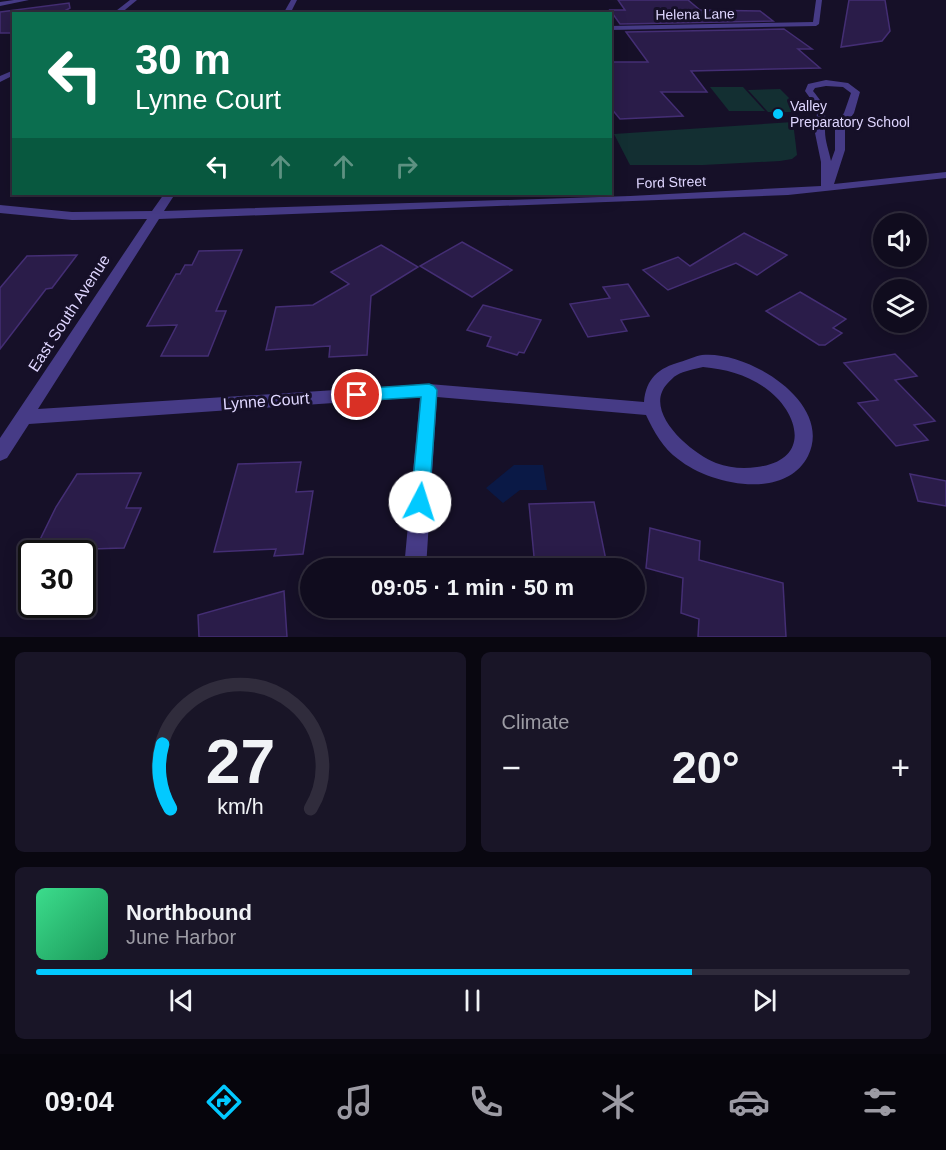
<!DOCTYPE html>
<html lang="en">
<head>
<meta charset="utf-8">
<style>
	body { margin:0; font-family:Helvetica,sans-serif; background:#191527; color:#f1f3f6; height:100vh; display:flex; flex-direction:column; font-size:22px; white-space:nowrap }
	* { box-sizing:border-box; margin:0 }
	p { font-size:20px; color:#9c9ba4 }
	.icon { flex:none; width:33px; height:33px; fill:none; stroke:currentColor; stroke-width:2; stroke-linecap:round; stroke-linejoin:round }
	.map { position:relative; height:637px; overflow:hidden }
	.side { display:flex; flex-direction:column; gap:15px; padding:15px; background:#090710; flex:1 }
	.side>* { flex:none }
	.banner { position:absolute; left:12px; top:12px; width:600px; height:183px; border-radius:0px; box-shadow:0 3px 15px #0003,0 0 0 2px #302c3c; background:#0b6e4f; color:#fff; overflow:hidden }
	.buttons { position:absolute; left:873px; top:213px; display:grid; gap:12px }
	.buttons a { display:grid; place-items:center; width:54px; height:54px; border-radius:50%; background:#100c1e; box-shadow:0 3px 15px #0003,0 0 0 2px #302c3c; font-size:30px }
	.speed { position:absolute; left:18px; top:540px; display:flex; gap:12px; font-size:30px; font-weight:700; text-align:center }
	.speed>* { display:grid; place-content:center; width:78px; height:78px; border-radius:50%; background:#100c1e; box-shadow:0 3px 15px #0003,0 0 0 2px #302c3c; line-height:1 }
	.speed .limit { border:3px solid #111; border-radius:9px; background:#fff; color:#111 }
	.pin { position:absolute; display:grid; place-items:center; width:51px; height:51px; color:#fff; margin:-26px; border:3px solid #fff; border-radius:50%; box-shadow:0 2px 6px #0007 }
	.me { position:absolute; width:66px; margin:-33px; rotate:5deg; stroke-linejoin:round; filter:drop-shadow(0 0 4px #0008) }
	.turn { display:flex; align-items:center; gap:21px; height:126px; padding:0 24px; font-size:27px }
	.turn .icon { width:78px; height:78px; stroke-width:2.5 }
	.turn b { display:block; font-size:42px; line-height:51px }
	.lanes { display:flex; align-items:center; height:57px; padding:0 24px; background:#0003; justify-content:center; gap:30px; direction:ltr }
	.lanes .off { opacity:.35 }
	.big { font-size:45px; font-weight:700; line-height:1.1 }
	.side .card { flex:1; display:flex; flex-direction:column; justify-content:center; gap:9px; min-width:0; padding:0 21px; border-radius:9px; background:#191527 }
	.side .dial { align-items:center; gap:0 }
	.dial svg { height:156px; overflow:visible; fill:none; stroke:#302c3c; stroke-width:7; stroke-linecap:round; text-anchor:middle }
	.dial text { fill:#f1f3f6; stroke:none }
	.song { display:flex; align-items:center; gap:18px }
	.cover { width:72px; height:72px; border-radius:9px; background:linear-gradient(135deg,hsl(150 70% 55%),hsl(150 70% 35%)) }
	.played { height:6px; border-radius:3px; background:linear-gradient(90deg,#02c9ff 75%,#302c3c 75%) }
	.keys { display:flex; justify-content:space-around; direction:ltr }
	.heat { display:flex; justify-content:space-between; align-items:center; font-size:33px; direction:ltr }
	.side .tiles { flex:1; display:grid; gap:15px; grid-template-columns:1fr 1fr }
	.card:last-child { grid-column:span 2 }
	.trip { position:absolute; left:300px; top:558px; width:345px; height:60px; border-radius:30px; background:#100c1e; box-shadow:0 3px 15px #0003,0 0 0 2px #302c3c; font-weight:700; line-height:60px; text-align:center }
	.tab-bar { display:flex; height:96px; justify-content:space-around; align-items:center; background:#06050c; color:#9c9ba4 }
	.tab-bar .icon { width:42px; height:42px }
	.tab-bar .active { color:#02c9ff }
	.tab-bar b { font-size:27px; color:#f1f3f6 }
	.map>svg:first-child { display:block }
</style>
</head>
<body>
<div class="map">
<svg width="946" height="637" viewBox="0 0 946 637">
	<rect width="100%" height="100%" fill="#161028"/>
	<g fill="#132f32">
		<polygon points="710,87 743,87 765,111 729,111"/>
		<polygon points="780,89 803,112 768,112 748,90"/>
		<polygon points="793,122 797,155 792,159 780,161 703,165 630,165 614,134"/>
	</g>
	<polygon fill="#0a1946" points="514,465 543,465 547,490 520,490 503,503 486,488"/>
	<g fill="#2a1c49" stroke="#442e74" stroke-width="1.5">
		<polygon points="618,0 688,0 700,10 760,11 773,21 620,24 610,10 625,10"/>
		<polygon points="849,0 885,0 890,31 882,41 841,47"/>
		<polygon points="69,3 70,8 59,14 14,14 14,33 0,33 0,12"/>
		<polygon points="784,29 812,49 798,49 820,68 691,71 707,92 661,92 683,116 620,119 610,107 610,62 648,62 626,32"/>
		<polygon points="744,233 787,255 757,275 736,263 668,290 643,270 678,257 690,266"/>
		<polygon points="462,242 512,270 472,297 420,266"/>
		<polygon points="381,245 418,267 371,296 367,355 329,357 330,346 266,350 276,307 313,305 349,284 331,272"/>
		<polygon points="242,250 216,311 226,311 208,356 161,356 177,325 147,326 176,274 180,274 185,265 192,265 199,251"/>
		<polygon points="77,255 52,288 46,289 0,349 0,288 27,256"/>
		<polygon points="628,284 649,316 621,320 627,331 588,337 570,304 610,298 603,287"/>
		<polygon points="800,292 846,319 833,328 842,333 825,345 819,345 766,311"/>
		<polygon points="483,305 541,320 524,353 519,352 517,355 487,346 491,337 467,330"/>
		<polygon points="895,354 917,376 895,380 935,421 914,425 928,440 896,446 858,403 878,400 844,363"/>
		<polygon points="301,462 296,492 313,491 303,554 274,556 276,549 214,552 238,464"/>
		<polygon points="141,473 126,508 141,508 124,548 91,549 89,554 33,554 56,507 77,474"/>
		<polygon points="910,474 946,481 946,506 918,501"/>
		<polygon points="594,502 607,565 535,567 529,504"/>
		<polygon points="650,528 700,541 699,560 783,583 786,637 698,637 699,619 681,613 683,578 646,568"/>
		<polygon points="284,591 287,637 199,637 198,615"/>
	</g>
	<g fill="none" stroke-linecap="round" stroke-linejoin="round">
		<g fill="#463b86" fill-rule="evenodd">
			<polygon points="14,0 29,0 0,6 0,2"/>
			<polygon points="130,0 137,0 120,14 112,14"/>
			<polygon points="291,0 297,0 290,14 283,14"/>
			<polygon points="816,0 822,0 819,24 816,26 610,30 610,26 813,22"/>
			<polygon points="14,70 14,75 0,82 0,76"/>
			<path d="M826,80L848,83L860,92L854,113L845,125V150L834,184L946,172V178L788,195L159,219L38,409L429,384L644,402C646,378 659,368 680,362C687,360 695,356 702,355C748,350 834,403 808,456C785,501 710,485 678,459C663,448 654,432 646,415L437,397L426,568H404L420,397L29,424L7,458L0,461V438L147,219L72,220L0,213V205L72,212L152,211L164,194H175L164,211L630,196L821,186V162L815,133L817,113L815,105L805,91L808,84ZM826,86L843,87L851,93L844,113L835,125V150L831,161C829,151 825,141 825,131C825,110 828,109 813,91L815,88ZM703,367C725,369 745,374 764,387C799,411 813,460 757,467C743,469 730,468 716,463C692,454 642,412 667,384C670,381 673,377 677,375C684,371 695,369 703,367Z"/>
		</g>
	</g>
	<polygon fill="#02c9ff" stroke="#0183a6" stroke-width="1.5" points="429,384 434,386 437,390 429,502 426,507 420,510 413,507 411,502 421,397 357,401 352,399 350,395 352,391 357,389"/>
	<circle fill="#02c9ff" stroke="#161028" stroke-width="2" cx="778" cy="114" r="6"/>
	<g text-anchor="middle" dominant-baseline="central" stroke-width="6" stroke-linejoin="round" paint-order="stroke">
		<g font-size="14" fill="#dfd6ff" stroke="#161028">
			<text transform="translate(695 14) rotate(-1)">Helena Lane</text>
			<text transform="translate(671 182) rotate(-2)">Ford Street</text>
		</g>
		<g font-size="14" fill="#dfd6ff" stroke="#161028" text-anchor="start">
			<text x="790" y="106">Valley<tspan x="790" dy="16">Preparatory School</tspan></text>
		</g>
		<g font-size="16" fill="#dfd6ff" stroke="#161028">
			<text transform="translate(69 313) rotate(-57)">East South Avenue</text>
			<text transform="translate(266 401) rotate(-4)">Lynne Court</text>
		</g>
	</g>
</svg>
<div class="buttons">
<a><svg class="icon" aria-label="sound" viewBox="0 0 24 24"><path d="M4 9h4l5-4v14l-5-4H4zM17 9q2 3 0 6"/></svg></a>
<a><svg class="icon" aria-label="layers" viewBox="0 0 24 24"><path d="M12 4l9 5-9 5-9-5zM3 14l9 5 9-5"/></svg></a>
</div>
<div class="speed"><div class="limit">30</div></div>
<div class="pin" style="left:357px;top:395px;background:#d93025"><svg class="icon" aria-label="arrive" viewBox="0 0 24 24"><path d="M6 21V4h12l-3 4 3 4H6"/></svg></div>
<svg class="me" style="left:420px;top:502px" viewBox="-20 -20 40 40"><circle r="19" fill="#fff"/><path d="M0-13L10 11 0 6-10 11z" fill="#02c9ff"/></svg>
<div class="trip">09:05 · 1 min · 50 m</div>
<div class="banner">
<div class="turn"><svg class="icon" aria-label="left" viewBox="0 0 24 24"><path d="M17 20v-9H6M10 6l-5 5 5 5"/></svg><div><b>30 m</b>Lynne Court</div></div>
<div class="lanes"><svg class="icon" aria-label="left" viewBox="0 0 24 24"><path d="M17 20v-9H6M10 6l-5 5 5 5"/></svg><svg class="icon off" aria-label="ahead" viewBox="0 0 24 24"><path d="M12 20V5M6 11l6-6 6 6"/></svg><svg class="icon off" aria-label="ahead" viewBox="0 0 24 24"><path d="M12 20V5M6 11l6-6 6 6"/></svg><svg class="icon off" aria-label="right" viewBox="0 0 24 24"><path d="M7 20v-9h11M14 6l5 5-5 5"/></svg></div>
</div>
</div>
<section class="side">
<div class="tiles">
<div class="card dial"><svg viewBox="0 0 100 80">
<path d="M14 69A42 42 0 1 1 86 69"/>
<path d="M14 69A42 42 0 0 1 10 36" stroke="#02c9ff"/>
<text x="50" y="56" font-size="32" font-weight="700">27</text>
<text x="50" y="72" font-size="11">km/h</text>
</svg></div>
<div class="card"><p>Climate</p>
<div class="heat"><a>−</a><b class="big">20°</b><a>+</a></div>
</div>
<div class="card">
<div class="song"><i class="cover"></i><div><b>Northbound</b><p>June Harbor</p></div></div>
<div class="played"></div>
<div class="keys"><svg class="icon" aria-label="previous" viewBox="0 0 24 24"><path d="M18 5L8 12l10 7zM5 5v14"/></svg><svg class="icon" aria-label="pause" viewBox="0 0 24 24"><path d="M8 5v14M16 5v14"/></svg><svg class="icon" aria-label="next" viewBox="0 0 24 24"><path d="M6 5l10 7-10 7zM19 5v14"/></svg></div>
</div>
</div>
</section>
<nav class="tab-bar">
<b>09:04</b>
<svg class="icon active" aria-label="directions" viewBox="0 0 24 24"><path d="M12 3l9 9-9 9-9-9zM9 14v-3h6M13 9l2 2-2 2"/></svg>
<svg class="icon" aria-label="music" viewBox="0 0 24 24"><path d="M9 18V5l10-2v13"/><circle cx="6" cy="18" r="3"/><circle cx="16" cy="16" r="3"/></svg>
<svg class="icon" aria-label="phone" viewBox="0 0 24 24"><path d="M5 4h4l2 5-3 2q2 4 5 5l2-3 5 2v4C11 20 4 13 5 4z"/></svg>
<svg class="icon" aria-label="climate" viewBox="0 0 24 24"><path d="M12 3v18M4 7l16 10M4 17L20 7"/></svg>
<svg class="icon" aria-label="car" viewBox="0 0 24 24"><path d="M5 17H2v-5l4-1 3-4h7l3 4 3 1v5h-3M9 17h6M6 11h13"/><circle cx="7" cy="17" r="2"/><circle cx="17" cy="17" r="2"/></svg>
<svg class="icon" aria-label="filters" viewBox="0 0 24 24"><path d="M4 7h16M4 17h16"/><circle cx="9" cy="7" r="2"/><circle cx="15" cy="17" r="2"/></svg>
</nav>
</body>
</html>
